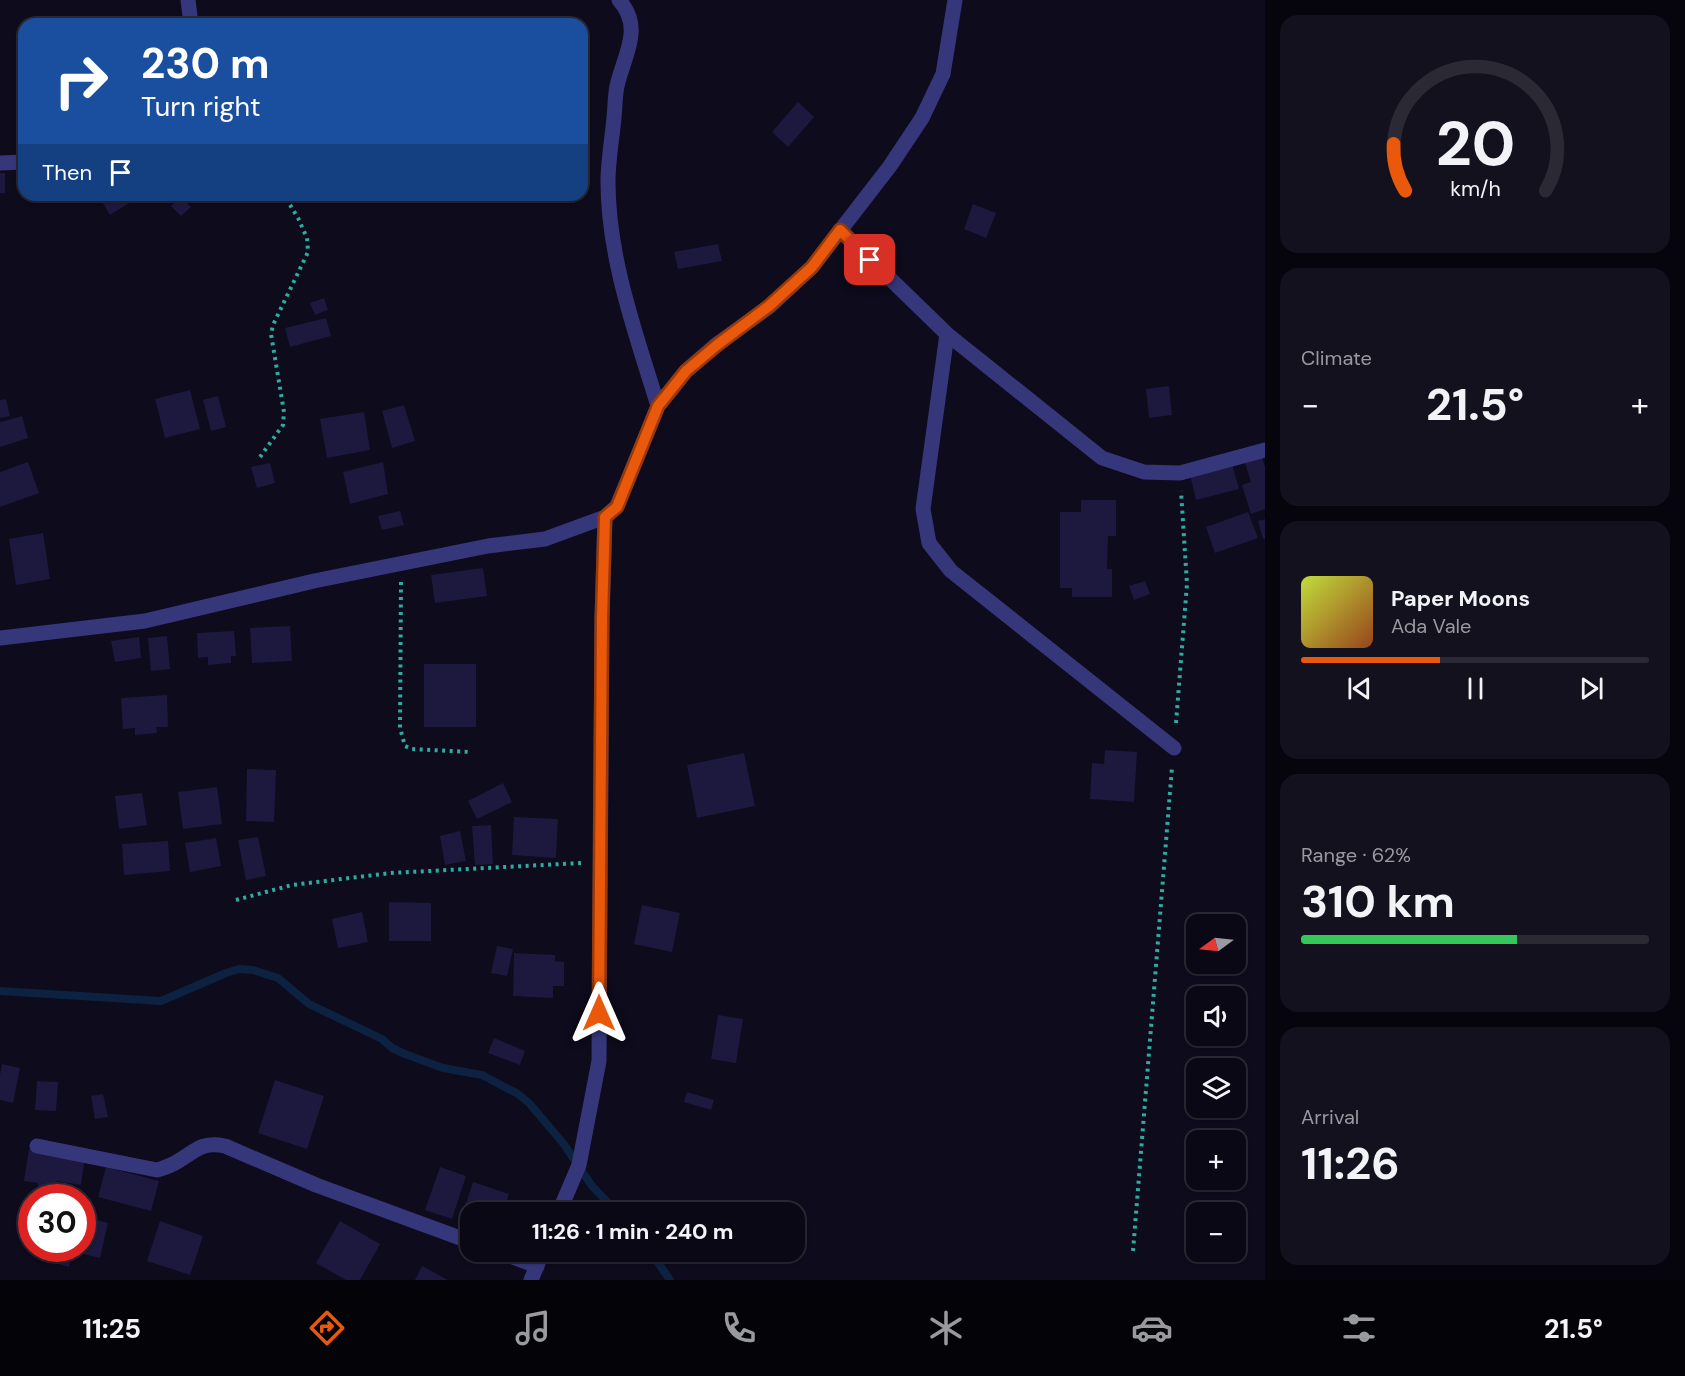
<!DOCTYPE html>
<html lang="en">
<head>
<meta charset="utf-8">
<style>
	body { margin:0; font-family:"DM Sans",sans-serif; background:#13111e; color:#f1f3f6; height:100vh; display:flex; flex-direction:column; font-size:22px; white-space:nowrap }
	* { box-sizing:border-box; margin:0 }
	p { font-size:20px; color:#999aa0 }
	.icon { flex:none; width:33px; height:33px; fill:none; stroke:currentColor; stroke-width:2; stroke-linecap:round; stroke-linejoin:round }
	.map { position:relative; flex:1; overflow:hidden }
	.side { display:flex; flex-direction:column; gap:15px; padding:15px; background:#06040c; width:420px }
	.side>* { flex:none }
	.hud { position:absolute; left:18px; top:18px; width:570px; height:183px; border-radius:18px; box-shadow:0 2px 4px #0004,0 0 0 2px #2a2934; background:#1a4fa0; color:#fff; overflow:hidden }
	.needle { width:39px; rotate:255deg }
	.fabs { position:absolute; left:1186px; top:914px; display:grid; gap:12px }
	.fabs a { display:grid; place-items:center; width:60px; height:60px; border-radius:12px; background:#0a0815; box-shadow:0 2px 4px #0004,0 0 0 2px #2a2934; font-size:30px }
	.speed { position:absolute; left:18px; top:1184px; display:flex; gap:12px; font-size:30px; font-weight:700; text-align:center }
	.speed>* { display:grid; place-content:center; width:78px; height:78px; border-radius:50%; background:#0a0815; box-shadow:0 2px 4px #0004,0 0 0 2px #2a2934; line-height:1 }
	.speed .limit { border:9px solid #d22; background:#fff; color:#111 }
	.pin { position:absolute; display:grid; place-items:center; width:51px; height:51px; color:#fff; margin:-26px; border-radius:12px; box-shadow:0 3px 9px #0006 }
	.me { position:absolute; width:66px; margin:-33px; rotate:0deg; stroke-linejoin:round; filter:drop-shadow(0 0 4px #0008) }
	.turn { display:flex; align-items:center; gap:21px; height:126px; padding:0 24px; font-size:27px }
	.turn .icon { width:78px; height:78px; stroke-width:2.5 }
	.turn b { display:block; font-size:42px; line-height:51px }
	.then { display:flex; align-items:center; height:57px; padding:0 24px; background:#0003; gap:12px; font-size:22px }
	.big { font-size:45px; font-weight:700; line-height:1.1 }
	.side .tile { flex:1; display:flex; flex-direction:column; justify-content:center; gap:9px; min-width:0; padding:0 21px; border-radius:18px; background:#13111e }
	.side .dial { align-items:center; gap:0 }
	.dial svg { height:156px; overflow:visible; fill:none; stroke:#2a2934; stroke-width:7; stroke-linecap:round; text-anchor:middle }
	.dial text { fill:#f1f3f6; stroke:none }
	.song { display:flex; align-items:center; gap:18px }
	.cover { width:72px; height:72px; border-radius:9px; background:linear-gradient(135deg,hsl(70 70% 55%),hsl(20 70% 35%)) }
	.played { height:6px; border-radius:3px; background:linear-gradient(90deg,#ea580c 40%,#2a2934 40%) }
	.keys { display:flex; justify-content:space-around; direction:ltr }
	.heat { display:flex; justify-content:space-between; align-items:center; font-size:33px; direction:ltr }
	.charge { height:9px; border-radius:4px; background:linear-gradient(90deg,#34c759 62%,#2a2934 0) }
	.trip { position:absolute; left:460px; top:1202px; width:345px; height:60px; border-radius:18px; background:#0a0815; box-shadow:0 2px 4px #0004,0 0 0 2px #2a2934; font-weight:700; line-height:60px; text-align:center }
	.tab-bar { display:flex; height:96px; justify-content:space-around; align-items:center; background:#040308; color:#999aa0 }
	.tab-bar .icon { width:42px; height:42px }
	.tab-bar .active { color:#ea580c }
	.tab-bar b { font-size:27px; color:#f1f3f6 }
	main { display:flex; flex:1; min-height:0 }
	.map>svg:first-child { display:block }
</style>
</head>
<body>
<main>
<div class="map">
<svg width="1265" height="1280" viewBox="0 0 1265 1280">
	<rect width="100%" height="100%" fill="#0d0b1c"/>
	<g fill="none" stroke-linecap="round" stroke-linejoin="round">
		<g stroke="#0c2240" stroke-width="8">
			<polyline points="0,991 161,1001 226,973 239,969 253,970 278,978 309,1004 382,1039 392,1048 405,1054 443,1068 482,1075 518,1094 529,1103 563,1143 592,1186 617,1212"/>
			<polyline points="650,1251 670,1280"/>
		</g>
	</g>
	<g fill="#1d183d">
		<polygon points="798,102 814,117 788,147 772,132"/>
		<rect x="0" y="173" width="5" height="20"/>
		<polygon points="98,195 142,195 110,215"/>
		<polygon points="181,197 191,207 181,216 171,206"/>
		<polygon points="973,204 996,213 986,238 964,229"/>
		<polygon points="718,244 722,261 678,269 674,252"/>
		<polygon points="324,298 328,310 315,315 310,303"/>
		<polygon points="326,318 331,336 290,347 285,328"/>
		<polygon points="1169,386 1172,415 1149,418 1146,389"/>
		<polygon points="190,390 200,429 165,438 155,399"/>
		<polygon points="218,396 226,427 211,431 203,400"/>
		<polygon points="6,399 10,416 0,418 0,400"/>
		<polygon points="404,405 415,441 392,448 382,411"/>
		<polygon points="364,412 370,450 327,458 320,419"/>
		<polygon points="22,416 28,438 0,447 0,422"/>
		<polygon points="1261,455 1265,467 1265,509 1251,514 1242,485 1251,482 1244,460"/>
		<polygon points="28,462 39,493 0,507 0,472"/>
		<polygon points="383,462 388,494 350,504 343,472"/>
		<polygon points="270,463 275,483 257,488 251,467"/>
		<polygon points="1232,464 1239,489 1196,500 1190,475"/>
		<polygon points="1081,500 1116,500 1116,536 1108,536 1107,569 1112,569 1112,597 1072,597 1072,588 1060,588 1060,512 1081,512"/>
		<polygon points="400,511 404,525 382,530 378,516"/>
		<polygon points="1248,512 1258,538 1215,553 1206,527"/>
		<polygon points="1265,519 1265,539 1263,539 1258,521"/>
		<polygon points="43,533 50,579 16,585 9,539"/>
		<polygon points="483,568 487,596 435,603 431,575"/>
		<polygon points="1145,581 1150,594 1134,600 1129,586"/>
		<polygon points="290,626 292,661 252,663 250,628"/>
		<polygon points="234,631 236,656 231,656 231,663 208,665 208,657 198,658 197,633"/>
		<polygon points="167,636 170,669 151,671 148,638"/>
		<polygon points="139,637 141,658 115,662 111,641"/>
		<rect x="424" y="664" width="52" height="63"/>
		<polygon points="167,695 168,727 156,727 157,733 135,735 135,728 123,729 121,698"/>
		<polygon points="1105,750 1137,752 1134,802 1090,799 1092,763 1104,764"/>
		<polygon points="744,753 755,806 697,818 687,765"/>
		<polygon points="247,769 276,770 274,822 246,821"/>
		<polygon points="503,783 512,802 477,819 468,801"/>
		<polygon points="217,787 222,824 183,829 178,792"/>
		<polygon points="142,793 147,825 119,829 115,796"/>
		<polygon points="514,817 558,819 556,858 512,855"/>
		<polygon points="491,825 493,864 475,865 472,826"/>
		<polygon points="460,831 466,861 445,865 440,836"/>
		<polygon points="258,837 266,876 246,880 238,840"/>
		<polygon points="216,838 221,866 190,872 185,843"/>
		<polygon points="168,841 170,871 124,875 122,844"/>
		<polygon points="389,902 431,903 431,941 389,941"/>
		<polygon points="642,905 680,913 672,952 634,944"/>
		<polygon points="362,912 368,942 338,948 332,919"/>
		<polygon points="497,946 513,949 507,976 491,973"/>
		<polygon points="514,953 555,955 555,961 564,962 564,986 553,986 553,998 513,996"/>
		<polygon points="718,1015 743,1019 736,1063 711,1059"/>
		<polygon points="494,1038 525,1051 520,1065 488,1053"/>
		<polygon points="2,1064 20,1068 13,1103 0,1100 0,1075"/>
		<polygon points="275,1080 324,1096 307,1149 258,1133"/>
		<polygon points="37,1081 58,1082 56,1111 35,1110"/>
		<polygon points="687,1092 714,1100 711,1110 684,1102"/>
		<polygon points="103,1094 108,1117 95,1119 91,1096"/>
		<polygon points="29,1149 85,1157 81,1185 57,1181 56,1194 37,1192 38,1183 24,1181"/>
		<polygon points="106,1167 159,1181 151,1211 98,1197"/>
		<polygon points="440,1167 466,1176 452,1219 425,1210"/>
		<polygon points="473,1182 509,1194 503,1212 471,1212 471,1222 461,1219"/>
		<polygon points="68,1191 82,1197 66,1197"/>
		<polygon points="82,1216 108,1223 100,1258 72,1251 69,1267 48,1261 51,1248 82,1248"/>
		<polygon points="160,1221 203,1236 190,1275 147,1261"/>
		<polygon points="340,1221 380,1244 360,1280 346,1280 316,1263"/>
		<polygon points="422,1266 448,1280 415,1280"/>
	</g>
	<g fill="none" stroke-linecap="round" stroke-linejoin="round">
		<g stroke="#2dac9f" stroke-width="4" stroke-dasharray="3 4.5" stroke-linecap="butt">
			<polyline points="260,457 283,425 284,412 271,334 273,325 308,252 307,238 298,218 284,195"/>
			<polyline points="401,582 400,728 405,746 412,749 470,752"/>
			<polyline points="1176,723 1187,584 1181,491"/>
			<polyline points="236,900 292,885 391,873 581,863"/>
			<polyline points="1133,1251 1172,767"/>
		</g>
		<g stroke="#36377b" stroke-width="15">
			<polyline points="188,0 191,24"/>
			<path d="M619,0C644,28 624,55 617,86C615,96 615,107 614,118C612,139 608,161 608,182C608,258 636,334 658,406"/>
			<polyline points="0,163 24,162"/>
			<polyline points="840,230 947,334 1102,458 1144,472 1180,473 1265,450"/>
			<polyline points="947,334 923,509 929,543 951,571 1174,748"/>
			<polyline points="0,638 145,621 314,581 488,546 545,539 605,517 617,506 658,406 686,371 717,344 769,307 812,267 890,166 922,118 943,74 955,0"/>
			<path d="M37,1146L157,1170C163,1168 170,1166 175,1163C195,1152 200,1141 225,1146L316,1185L471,1242"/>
			<polyline points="559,1212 579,1165 599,1061 602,618 605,517"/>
			<polyline points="497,1251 537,1266"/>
			<polyline points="531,1280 543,1251"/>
		</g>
	</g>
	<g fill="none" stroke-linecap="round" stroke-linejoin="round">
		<g stroke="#983908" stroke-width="15">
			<polyline id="route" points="599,1013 602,618 605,517 617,507 658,406 686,371 717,345 769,306 812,267 840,230 870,260"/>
		</g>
		<use href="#route" stroke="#ea580c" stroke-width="10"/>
	</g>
</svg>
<div class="fabs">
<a><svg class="needle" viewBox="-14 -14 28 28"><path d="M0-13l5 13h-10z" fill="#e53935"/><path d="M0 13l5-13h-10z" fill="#999aa0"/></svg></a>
<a><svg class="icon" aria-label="sound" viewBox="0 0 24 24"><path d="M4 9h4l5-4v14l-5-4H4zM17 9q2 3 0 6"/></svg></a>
<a><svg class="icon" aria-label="layers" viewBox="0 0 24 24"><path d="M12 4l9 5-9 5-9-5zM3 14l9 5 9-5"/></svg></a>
<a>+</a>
<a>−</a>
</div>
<div class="speed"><div class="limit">30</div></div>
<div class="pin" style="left:870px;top:260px;background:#d93025"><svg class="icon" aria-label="arrive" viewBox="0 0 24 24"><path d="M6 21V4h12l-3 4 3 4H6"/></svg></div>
<svg class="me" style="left:599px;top:1013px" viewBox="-20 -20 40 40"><path d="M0-17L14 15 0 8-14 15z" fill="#ea580c" stroke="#fff" stroke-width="4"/></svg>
<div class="trip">11:26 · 1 min · 240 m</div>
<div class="hud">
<div class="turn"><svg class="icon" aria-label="right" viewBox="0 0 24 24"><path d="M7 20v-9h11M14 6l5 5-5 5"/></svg><div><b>230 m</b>Turn right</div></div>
<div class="then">Then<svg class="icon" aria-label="arrive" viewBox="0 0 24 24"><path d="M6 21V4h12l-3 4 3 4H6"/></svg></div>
</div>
</div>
<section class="side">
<div class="tile dial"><svg viewBox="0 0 100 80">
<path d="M14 69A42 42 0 1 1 86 69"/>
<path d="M14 69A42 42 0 0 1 8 45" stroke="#ea580c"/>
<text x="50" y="56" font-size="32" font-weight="700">20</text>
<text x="50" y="72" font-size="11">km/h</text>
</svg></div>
<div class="tile"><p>Climate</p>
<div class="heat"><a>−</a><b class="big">21.5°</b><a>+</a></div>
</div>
<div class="tile">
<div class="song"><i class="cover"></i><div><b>Paper Moons</b><p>Ada Vale</p></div></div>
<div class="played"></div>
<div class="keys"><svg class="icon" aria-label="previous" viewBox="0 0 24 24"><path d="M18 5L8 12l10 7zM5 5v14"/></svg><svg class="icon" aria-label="pause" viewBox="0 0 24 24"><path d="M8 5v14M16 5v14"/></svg><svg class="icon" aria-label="next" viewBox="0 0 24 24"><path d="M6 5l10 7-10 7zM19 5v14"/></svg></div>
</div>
<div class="tile"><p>Range · 62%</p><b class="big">310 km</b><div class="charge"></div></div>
<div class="tile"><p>Arrival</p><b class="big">11:26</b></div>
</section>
</main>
<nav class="tab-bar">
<b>11:25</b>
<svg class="icon active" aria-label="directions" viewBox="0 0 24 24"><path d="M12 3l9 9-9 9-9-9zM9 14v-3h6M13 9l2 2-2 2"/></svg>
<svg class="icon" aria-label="music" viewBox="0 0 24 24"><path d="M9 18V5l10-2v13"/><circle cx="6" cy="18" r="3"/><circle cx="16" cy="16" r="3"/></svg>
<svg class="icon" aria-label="phone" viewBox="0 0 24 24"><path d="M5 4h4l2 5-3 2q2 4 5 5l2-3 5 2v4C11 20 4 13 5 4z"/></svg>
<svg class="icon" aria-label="climate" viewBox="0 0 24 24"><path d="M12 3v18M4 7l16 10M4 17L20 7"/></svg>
<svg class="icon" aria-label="car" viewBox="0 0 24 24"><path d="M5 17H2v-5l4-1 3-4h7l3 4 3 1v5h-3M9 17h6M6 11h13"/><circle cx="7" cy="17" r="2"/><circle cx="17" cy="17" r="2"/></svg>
<svg class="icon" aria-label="filters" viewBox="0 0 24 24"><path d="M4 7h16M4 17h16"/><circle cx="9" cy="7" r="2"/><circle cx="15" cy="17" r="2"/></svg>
<b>21.5°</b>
</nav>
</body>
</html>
